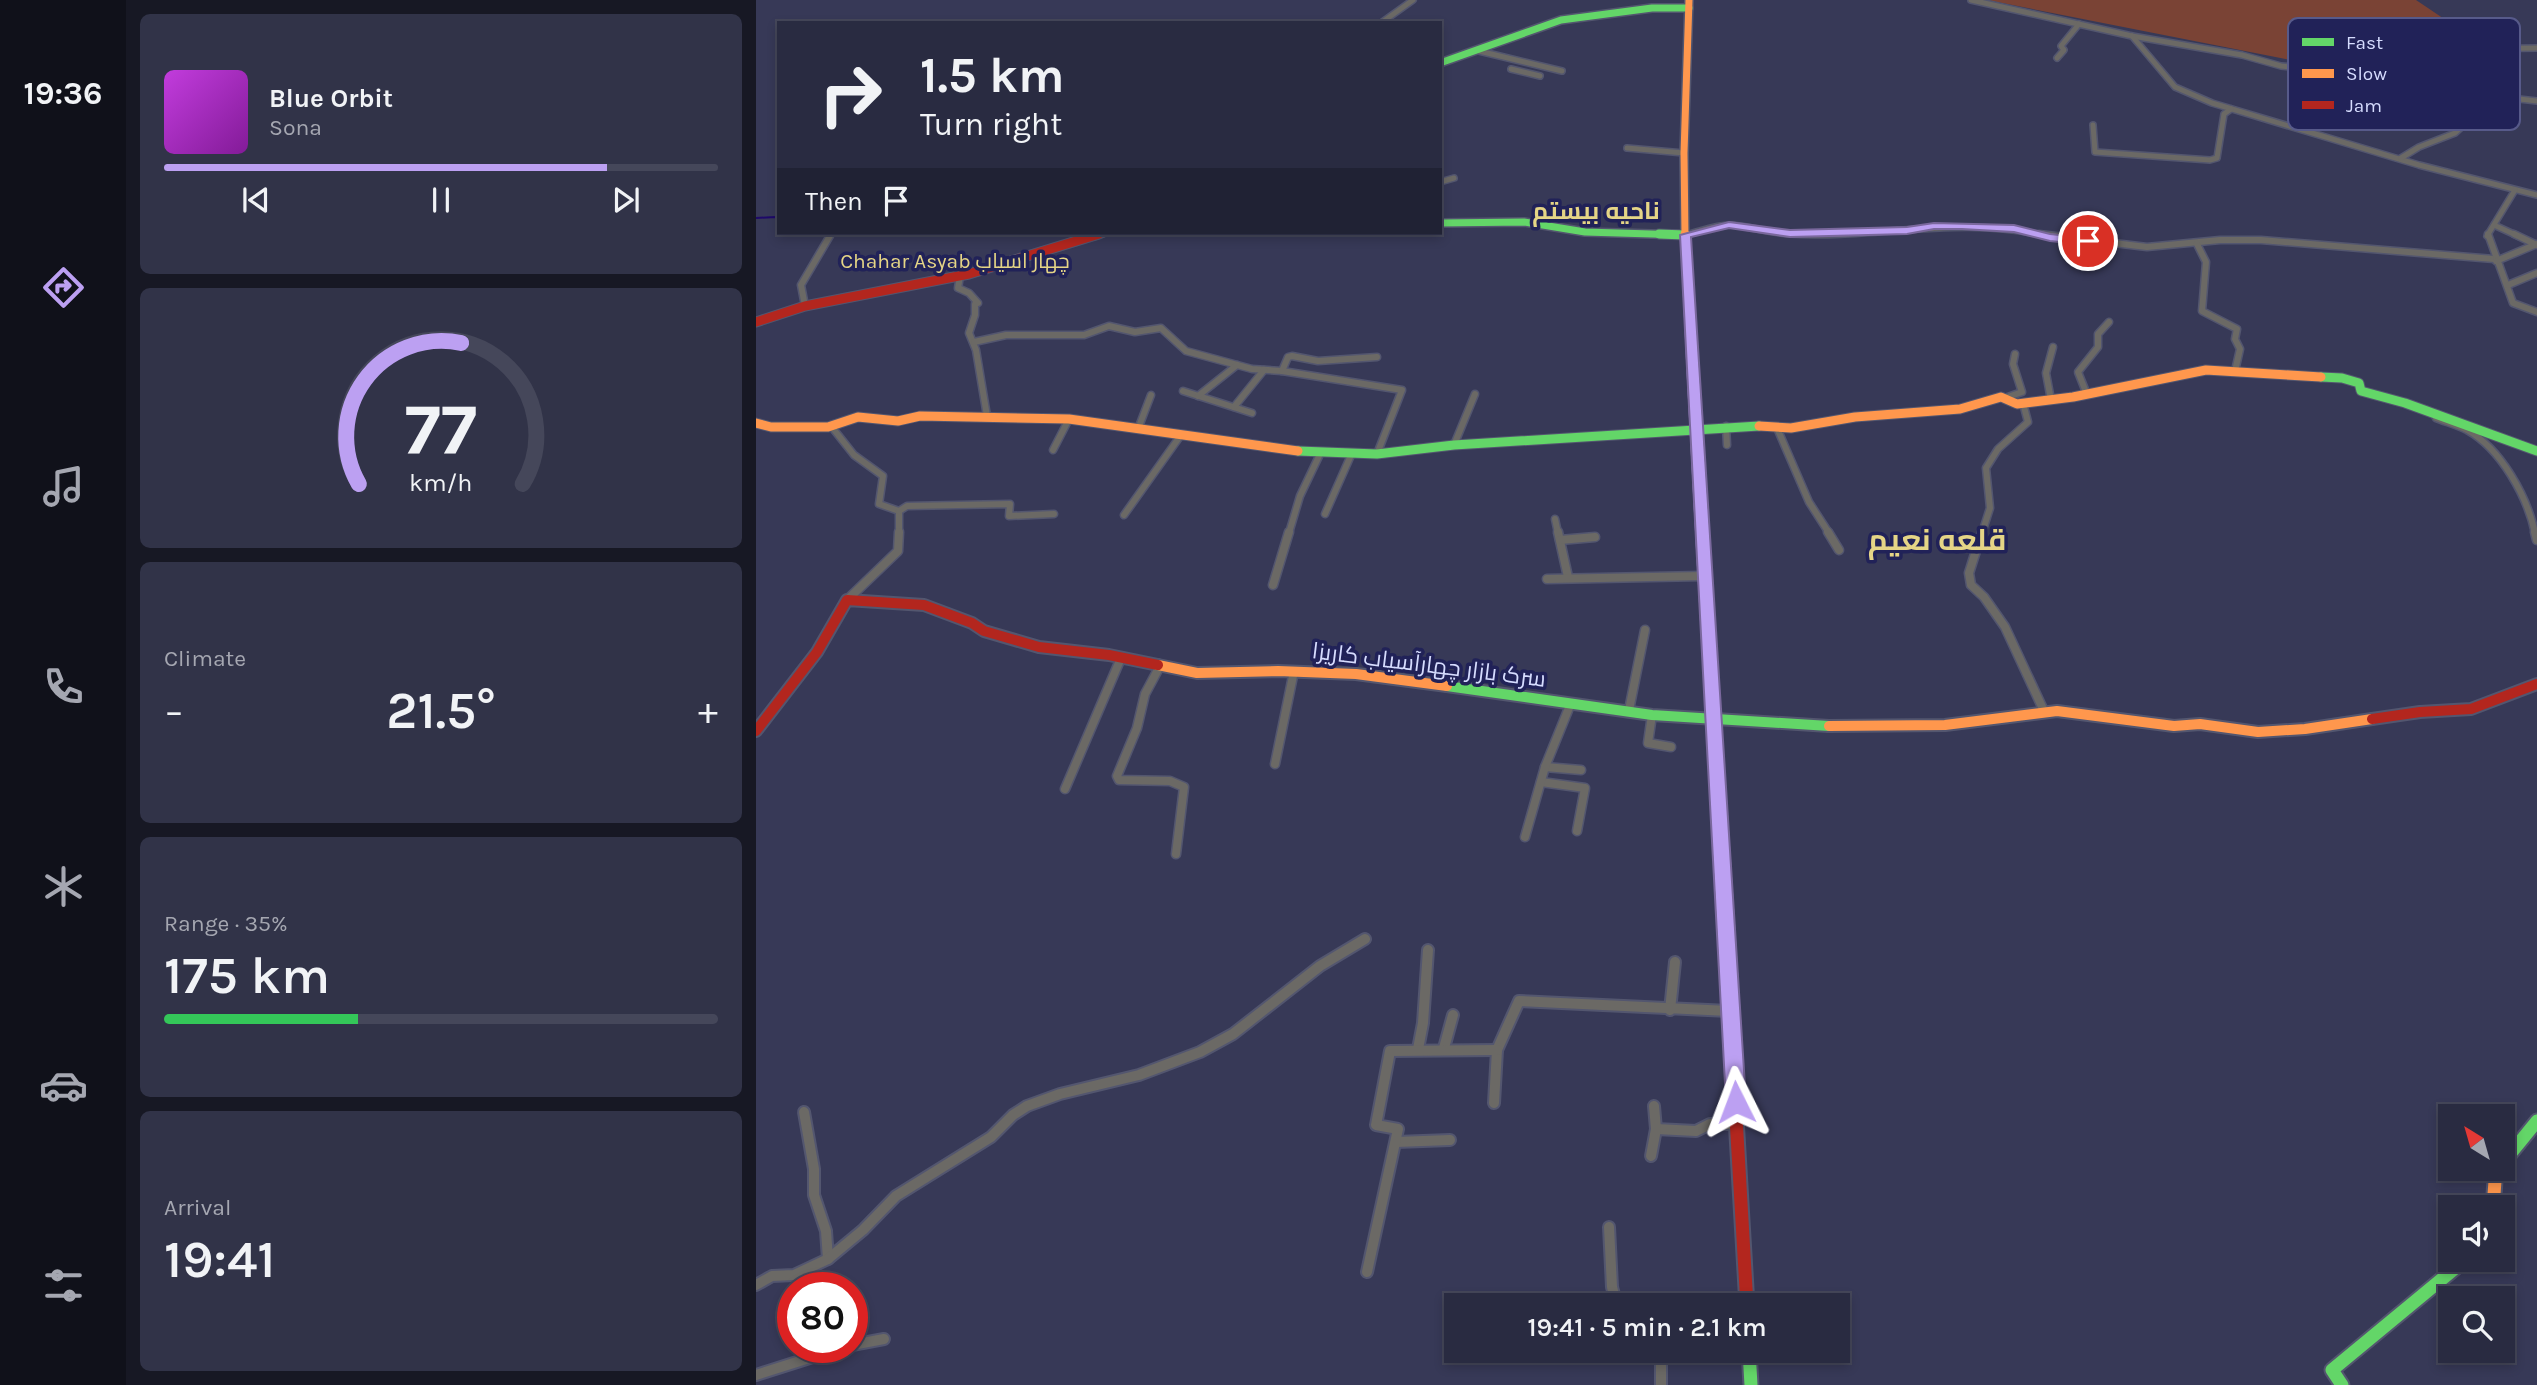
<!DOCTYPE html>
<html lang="en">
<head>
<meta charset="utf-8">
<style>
	body { margin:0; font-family:Karla,Cairo,sans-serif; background:#313348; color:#f1f3f6; height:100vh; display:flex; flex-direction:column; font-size:26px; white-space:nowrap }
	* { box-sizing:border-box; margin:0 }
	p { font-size:23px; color:#a5a7b1 }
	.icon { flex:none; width:38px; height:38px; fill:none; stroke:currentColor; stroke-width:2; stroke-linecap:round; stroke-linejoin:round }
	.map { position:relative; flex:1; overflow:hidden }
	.side { display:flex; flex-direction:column; gap:14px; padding:14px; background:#171824; width:630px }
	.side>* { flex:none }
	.banner { position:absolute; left:21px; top:21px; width:665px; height:214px; border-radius:0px; box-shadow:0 4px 10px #0003,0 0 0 2px #45475a; background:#292b41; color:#f1f3f6; overflow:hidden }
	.needle { width:46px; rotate:323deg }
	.controls { position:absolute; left:1682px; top:1104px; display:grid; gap:14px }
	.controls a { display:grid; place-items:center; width:77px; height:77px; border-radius:0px; background:#292b41; box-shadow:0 4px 10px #0003,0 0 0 2px #45475a; font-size:35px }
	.speed { position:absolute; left:21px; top:1272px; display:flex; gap:14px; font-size:35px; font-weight:700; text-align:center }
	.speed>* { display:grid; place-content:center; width:91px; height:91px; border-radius:50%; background:#292b41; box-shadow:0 4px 10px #0003,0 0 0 2px #45475a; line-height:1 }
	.speed .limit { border:10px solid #d22; background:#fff; color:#111 }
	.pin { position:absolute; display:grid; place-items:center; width:60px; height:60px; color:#fff; margin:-30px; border:4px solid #fff; border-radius:50%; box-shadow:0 2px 7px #0007 }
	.me { position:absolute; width:77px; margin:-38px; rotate:357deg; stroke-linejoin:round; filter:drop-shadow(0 0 5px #0008) }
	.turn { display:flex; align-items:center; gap:24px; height:147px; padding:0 28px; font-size:32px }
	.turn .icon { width:91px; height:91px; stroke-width:2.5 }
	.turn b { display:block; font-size:49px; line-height:60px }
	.then { display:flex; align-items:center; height:66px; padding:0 28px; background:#0003; gap:14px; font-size:26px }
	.big { font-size:52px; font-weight:600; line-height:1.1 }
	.side .widget { flex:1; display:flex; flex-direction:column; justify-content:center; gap:10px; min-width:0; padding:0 24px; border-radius:10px; background:#313348 }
	.side .dial { align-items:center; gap:0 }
	.dial svg { height:182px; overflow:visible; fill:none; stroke:#45475a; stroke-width:7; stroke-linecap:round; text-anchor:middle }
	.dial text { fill:#f1f3f6; stroke:none }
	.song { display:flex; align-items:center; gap:21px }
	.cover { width:84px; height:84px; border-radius:10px; background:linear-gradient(135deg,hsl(290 70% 55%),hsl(290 70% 35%)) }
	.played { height:7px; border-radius:4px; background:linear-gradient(90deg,#bca0f2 80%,#45475a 80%) }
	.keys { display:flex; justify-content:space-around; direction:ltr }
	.heat { display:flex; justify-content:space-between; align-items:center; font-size:38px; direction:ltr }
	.charge { height:10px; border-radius:5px; background:linear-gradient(90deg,#34c759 35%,#45475a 0) }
	.trip { position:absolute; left:688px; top:1293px; width:406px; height:70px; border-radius:0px; background:#292b41; box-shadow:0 4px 10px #0003,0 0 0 2px #45475a; font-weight:600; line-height:70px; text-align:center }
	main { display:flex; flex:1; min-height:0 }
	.tab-bar { display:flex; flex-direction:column; width:126px; justify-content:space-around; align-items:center; background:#10111a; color:#a5a7b1 }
	.tab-bar .icon { width:49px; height:49px }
	.tab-bar .selected { color:#bca0f2 }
	.tab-bar b { font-size:32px; color:#f1f3f6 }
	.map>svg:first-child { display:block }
</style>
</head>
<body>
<main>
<nav class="tab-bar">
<b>19:36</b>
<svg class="icon selected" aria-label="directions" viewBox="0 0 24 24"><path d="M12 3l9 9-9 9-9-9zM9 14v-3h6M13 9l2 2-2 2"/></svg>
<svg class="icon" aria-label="music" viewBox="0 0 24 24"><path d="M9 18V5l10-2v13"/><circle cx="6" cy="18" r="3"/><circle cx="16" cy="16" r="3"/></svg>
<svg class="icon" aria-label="phone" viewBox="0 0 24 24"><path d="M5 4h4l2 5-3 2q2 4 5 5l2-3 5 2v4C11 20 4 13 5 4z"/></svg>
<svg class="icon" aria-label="climate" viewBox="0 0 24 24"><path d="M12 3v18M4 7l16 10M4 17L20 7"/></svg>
<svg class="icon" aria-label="car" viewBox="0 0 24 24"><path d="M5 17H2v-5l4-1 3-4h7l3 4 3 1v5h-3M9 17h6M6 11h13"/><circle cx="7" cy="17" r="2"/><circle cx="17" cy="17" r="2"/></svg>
<svg class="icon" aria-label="filters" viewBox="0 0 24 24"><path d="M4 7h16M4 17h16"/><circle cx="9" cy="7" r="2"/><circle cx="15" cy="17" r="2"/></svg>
</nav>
<section class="side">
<div class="widget">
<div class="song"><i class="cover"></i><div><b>Blue Orbit</b><p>Sona</p></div></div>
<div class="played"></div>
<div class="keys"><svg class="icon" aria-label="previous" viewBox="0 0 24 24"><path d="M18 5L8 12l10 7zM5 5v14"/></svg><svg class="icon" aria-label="pause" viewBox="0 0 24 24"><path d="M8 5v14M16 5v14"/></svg><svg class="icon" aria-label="next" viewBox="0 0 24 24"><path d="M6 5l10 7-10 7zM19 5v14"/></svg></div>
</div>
<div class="widget dial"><svg viewBox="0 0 100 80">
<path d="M14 69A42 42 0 1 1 86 69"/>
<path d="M14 69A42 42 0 0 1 59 7" stroke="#bca0f2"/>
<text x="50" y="56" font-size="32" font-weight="700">77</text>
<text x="50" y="72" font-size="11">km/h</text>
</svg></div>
<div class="widget"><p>Climate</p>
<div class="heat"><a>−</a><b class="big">21.5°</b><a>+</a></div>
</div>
<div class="widget"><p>Range · 35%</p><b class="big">175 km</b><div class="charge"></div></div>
<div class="widget"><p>Arrival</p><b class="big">19:41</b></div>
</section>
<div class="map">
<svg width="1781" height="1385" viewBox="0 0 1781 1385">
	<rect width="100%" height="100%" fill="#373957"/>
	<polygon fill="#7a4335" points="1231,0 1660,0 1721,41 1669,51 1652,77 1565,66"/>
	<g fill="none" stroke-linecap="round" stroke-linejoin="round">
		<polyline stroke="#1e096a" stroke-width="2" points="0,218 20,217 23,220"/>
		<g stroke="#53566f" stroke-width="8">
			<g id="street-far3">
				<polyline points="1215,0 1376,36 1486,55 1525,66 1602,73 1649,86 1781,101"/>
				<polyline points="625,23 657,0"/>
				<polyline points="1376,36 1419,87 1456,103 1663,165 1781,195"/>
				<polyline points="723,51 806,71"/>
				<polyline points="1301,58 1308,50 1305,46 1323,24"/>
				<polyline points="755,69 784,76"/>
				<polyline points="1649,86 1672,67 1674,57 1711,49 1781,48"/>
				<polyline points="1337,125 1339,152 1454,160 1461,158 1468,114 1475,109"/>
				<polyline points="871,148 928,153"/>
				<polyline points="1645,158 1663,147 1699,133 1739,96"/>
				<polyline points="684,182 698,178"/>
				<polyline points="1738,225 1762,236"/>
				<path d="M929,235C943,232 961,224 976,225C996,227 1015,233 1034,234C1120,239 1205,215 1290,236"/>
				<polyline points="74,236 76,233"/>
				<polyline points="1731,236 1759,190"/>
			</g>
		</g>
		<g stroke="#53566f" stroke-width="9">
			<g id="street-far2">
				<polyline points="1283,234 1391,247 1464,240 1505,240 1738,259"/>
				<polyline points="1732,234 1757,303 1781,312"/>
				<polyline points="1758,234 1781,245"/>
				<polyline points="929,235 932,234"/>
				<polyline points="1441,244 1450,262 1446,311 1481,329 1479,339 1484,349 1479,371"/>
				<polyline points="1740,261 1781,244"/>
				<polyline points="204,276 202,288 213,293 222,303 219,304 219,315 213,333 220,350 231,416"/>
				<polyline points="1752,285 1781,273"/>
				<polyline points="49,306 45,285 75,234"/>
				<polyline points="218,342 250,335 328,335 353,326 379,332 405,328 430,351 496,369 526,371"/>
				<polyline points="621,357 562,361 536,356 532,357 526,371 646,390 621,454"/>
				<polyline points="427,391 496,413"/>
				<polyline points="1330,392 1322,372 1342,347 1342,334 1353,322"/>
				<polyline points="442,396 481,365"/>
				<polyline points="1249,398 1266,392 1257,364 1259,354"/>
				<polyline points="1295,400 1290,373 1297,347"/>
				<polyline points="478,407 508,370"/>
				<path d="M1680,418C1690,422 1701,425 1711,430C1745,449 1771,496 1779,533"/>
				<polyline points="75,426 98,455 127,476 123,504 143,511 143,533"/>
				<polyline points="970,426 971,445"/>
				<polyline points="1021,428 1053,502 1073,533"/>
				<polyline points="382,429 395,395"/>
				<polyline points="698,445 719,394"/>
				<polyline points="297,450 313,419"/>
				<polyline points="143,511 151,506 254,504 253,516 298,514"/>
				<polyline points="569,514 596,453"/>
				<polyline points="368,515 425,435"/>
				<polyline points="799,519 802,533"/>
				<polyline points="533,533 544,496 565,452"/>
				<polyline points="1226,533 1234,508 1230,468 1242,449 1272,422 1267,403"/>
			</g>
		</g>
		<g stroke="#53566f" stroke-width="11">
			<g id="street-far1">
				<polyline points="802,532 812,577"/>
				<polyline points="1072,532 1083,550"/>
				<polyline points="1226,532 1213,573 1215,585 1228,597 1249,627 1288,711"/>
				<polyline points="1779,532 1781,540"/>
				<polyline points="804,540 839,537"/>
				<polyline points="791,579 947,576"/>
				<polyline points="517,585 533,532"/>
				<polyline points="91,600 142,551 143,532"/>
				<polyline points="404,666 389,694 381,728 361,776 363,780 414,781 428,787 420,854"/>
				<polyline points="873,710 889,630"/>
				<polyline points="896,715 892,743 915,747"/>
				<polyline points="519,764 538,671"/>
				<polyline points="789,767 825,770"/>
				<polyline points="785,782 829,788 821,831"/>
				<polyline points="309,789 365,658"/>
				<polyline points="769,837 789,767 815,703"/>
			</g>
		</g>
		<g stroke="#53566f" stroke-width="14">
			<g id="street">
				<polyline points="914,1010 919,962"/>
				<polyline points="688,1048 697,1015"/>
				<polyline points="662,1049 667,1023 672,950"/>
				<polyline points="738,1103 741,1050 763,1001 973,1011"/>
				<polyline points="48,1112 58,1169 58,1195 70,1231 72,1259"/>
				<polyline points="900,1129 940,1131 954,1124 979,1124"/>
				<polyline points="640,1142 694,1140"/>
				<polyline points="895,1156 900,1129 898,1106"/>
				<polyline points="853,1227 856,1287 861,1306"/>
				<polyline points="611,1272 642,1129 620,1125 634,1051 741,1050"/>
				<polyline points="0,1285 16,1276 38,1275 72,1259 107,1230 140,1196 235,1137 257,1115 271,1106 304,1094 383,1075 444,1052 477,1034 564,966 609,939"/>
				<polyline points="96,1345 128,1339"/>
				<polyline points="900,1351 905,1359 905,1385"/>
				<polyline points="0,1375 85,1348"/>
			</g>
		</g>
		<g stroke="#53566f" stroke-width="10">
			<g id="fast-far3">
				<polyline points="684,63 805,20 896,8 933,8"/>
				<polyline points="684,223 768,222 829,232 929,235"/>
			</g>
		</g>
		<g stroke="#53566f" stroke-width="11">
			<g id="fast-far2">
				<polyline points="903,234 929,235"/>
				<polyline points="1565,377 1586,378 1603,383 1605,391 1649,403 1781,451"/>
				<polyline points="542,451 621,454 698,445 1003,426"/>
			</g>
		</g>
		<g stroke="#53566f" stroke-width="14">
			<polyline id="fast-far1" points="691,686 896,715 1073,726"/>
		</g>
		<g stroke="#53566f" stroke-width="17">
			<g id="fast">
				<polyline points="1746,1164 1781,1121"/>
				<polyline points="993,1351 995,1385"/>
				<polyline points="1586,1385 1576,1370 1709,1260"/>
			</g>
		</g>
		<g stroke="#53566f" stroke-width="10">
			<polyline id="slow-far3" points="929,236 928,153 933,0"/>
		</g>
		<g stroke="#53566f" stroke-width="11">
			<g id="slow-far2">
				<polyline points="929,234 936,352"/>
				<polyline points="0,423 15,427 72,427 102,417 142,421 164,416 313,419 542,451"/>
				<polyline points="1003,426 1035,428 1099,417 1204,409 1245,397 1261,404 1317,397 1450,370 1565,377"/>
			</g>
		</g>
		<g stroke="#53566f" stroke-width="14">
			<g id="slow-far1">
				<polyline points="402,665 441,673 522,671 600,674 691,686"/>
				<polyline points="1073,726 1189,725 1301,711 1418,726 1444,724 1502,732 1549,729 1616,719"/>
				<polyline points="959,749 968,910"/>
			</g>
		</g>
		<g stroke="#53566f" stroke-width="17">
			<g id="slow">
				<polyline points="968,908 975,1032"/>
				<polyline points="1737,1208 1739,1181 1744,1169"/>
			</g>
		</g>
		<g stroke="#53566f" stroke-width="10">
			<polyline id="jam-far3" points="337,236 347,233"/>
		</g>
		<g stroke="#53566f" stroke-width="11">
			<g id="jam-far2">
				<polyline points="0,322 49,306 213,274 343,234"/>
				<polyline points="936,352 947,533"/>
			</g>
		</g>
		<g stroke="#53566f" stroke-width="14">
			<g id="jam-far1">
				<polyline points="946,532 959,749"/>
				<polyline points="1616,719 1664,712 1715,709 1781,684"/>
				<polyline points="0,731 61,652 91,600 168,605 216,623 228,631 283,647 353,655 402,665"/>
			</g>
		</g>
		<g stroke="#53566f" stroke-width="17">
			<polyline id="jam" points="975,1032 991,1306"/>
		</g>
		<use href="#street-far3" stroke="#6b6965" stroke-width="5"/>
		<use href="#street-far2" stroke="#6b6965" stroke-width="6"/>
		<use href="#street-far1" stroke="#6b6965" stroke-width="8"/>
		<use href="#street" stroke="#6b6965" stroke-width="10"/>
		<use href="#fast-far3" stroke="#63d668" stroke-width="7"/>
		<use href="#fast-far2" stroke="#63d668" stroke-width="9"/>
		<use href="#fast-far1" stroke="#63d668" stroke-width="10"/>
		<use href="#fast" stroke="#63d668" stroke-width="13"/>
		<use href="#slow-far3" stroke="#ff974d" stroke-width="7"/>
		<use href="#slow-far2" stroke="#ff974d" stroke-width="9"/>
		<use href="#slow-far1" stroke="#ff974d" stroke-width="10"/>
		<use href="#slow" stroke="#ff974d" stroke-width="13"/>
		<use href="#jam-far3" stroke="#b3261e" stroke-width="7"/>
		<use href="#jam-far2" stroke="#b3261e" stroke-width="9"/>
		<use href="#jam-far1" stroke="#b3261e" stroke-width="10"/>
		<use href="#jam" stroke="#b3261e" stroke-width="13"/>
	</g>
	<path fill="#bca0f2" stroke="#7a689d" stroke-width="2" d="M973,222L1034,230L1151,227L1178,223L1258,225L1294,234L1332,238L1338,241L1332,245L1294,241L1258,232L1206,229H1178L1151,234L1034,237L973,228L935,237C952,526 973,814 990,1102L987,1108L980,1110L973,1108L970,1102C956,813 937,524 924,235Z"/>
	<g text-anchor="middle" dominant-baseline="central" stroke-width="7" stroke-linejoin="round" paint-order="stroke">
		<g font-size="21" fill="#e5d586" stroke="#212258">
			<text x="199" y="261">Chahar Asyab چهار اسیاب</text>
		</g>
		<g font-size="23" fill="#d6dcfe" stroke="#212258">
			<text transform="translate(673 665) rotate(7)">سرک بازار چهارآسیاب کاریزا</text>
		</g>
		<g font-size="24" font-weight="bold" fill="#e5d586" stroke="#212258">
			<text x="840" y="211">ناحیه بیستم</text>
		</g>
		<g font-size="30" font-weight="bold" fill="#e5d586" stroke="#212258">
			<text x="1181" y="540">قلعه نعيم</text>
		</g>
	</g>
	<rect x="1532" y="18" width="232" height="112" rx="10" fill="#212258" stroke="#575a8a" stroke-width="2"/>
	<rect x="1546" y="38" width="32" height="8" fill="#63d668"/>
	<rect x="1546" y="69" width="32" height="9" fill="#ff974d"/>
	<rect x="1546" y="101" width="32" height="8" fill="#b3261e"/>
	<g font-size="19" fill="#d6dcfe">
		<text x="1590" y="49">Fast</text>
		<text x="1590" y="80">Slow</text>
		<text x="1590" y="112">Jam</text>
	</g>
</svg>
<div class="controls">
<a><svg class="needle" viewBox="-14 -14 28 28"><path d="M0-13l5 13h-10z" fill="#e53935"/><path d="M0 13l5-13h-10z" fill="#a5a7b1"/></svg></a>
<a><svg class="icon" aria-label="sound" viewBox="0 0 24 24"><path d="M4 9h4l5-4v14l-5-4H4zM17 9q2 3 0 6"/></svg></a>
<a><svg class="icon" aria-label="search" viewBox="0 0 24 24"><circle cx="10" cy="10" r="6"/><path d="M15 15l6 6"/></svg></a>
</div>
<div class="speed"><div class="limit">80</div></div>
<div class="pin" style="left:1332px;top:241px;background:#d93025"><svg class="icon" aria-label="arrive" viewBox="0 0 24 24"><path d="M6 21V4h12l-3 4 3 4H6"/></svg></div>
<svg class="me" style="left:980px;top:1102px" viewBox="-20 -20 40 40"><path d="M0-17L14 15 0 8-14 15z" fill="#bca0f2" stroke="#fff" stroke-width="4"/></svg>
<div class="trip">19:41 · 5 min · 2.1 km</div>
<div class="banner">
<div class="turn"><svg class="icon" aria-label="right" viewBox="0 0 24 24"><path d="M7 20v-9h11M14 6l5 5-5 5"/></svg><div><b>1.5 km</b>Turn right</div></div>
<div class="then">Then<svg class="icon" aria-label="arrive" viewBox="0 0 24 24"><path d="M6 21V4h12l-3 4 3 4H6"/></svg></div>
</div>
</div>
</main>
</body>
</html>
